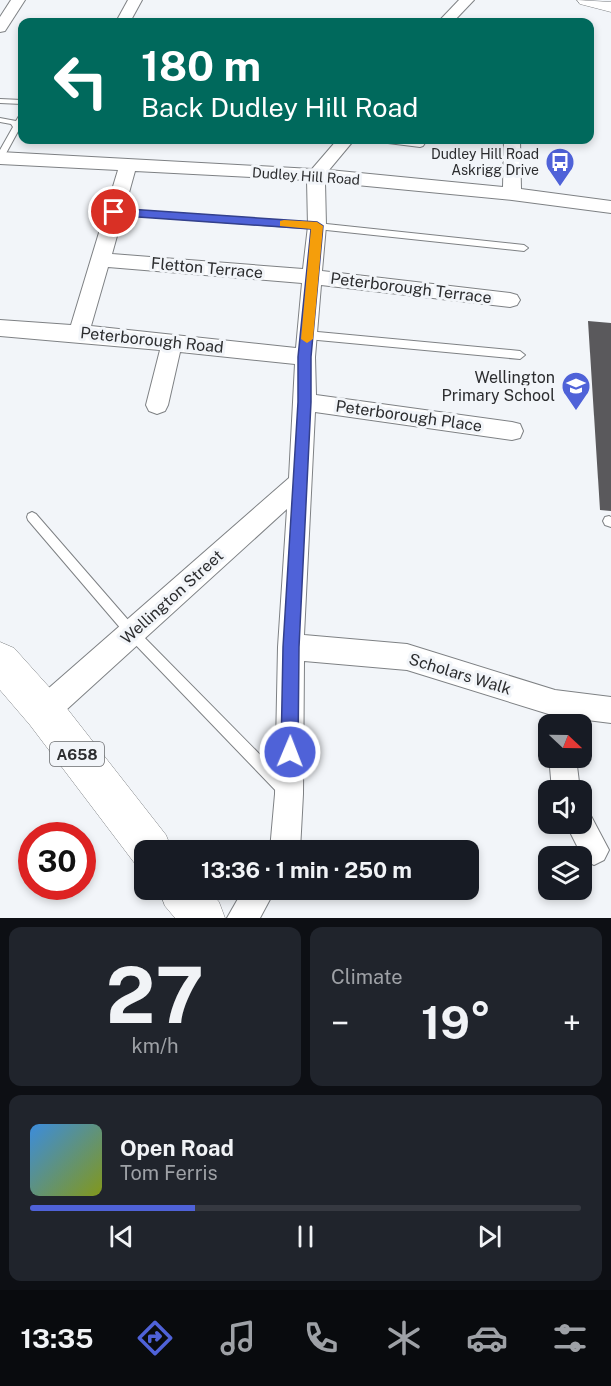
<!DOCTYPE html>
<html lang="en">
<head>
<meta charset="utf-8">
<style>
	body { margin:0; font-family:"Public Sans",sans-serif; background:#20242c; color:#f1f3f6; height:100vh; display:flex; flex-direction:column; font-size:22px; white-space:nowrap }
	* { box-sizing:border-box; margin:0 }
	p { font-size:20px; color:#9ea1a6 }
	.icon { flex:none; width:33px; height:33px; fill:none; stroke:currentColor; stroke-width:2; stroke-linecap:round; stroke-linejoin:round }
	.map { position:relative; height:918px; overflow:hidden }
	.sheet { display:flex; flex-direction:column; gap:9px; padding:9px; background:#0d0f14; flex:1 }
	.sheet>* { flex:none }
	.guide { position:absolute; left:18px; top:18px; width:576px; height:126px; border-radius:12px; box-shadow:0 3px 9px #0003; background:#00695c; color:#fff; overflow:hidden }
	.needle { width:39px; rotate:112deg }
	.tools { position:absolute; left:538px; top:714px; display:grid; gap:12px }
	.tools a { display:grid; place-items:center; width:54px; height:54px; border-radius:12px; background:#171b24; box-shadow:0 3px 9px #0003; font-size:30px }
	.speed { position:absolute; left:18px; top:822px; display:flex; gap:12px; font-size:30px; font-weight:700; text-align:center }
	.speed>* { display:grid; place-content:center; width:78px; height:78px; border-radius:50%; background:#171b24; box-shadow:0 3px 9px #0003; line-height:1 }
	.speed .limit { border:9px solid #d22; background:#fff; color:#111 }
	.pin { position:absolute; display:grid; place-items:center; width:51px; height:51px; color:#fff; margin:-26px; border:3px solid #fff; border-radius:50%; box-shadow:0 2px 6px #0007 }
	.me { position:absolute; width:66px; margin:-33px; rotate:1deg; stroke-linejoin:round; filter:drop-shadow(0 0 4px #0008) }
	.turn { display:flex; align-items:center; gap:21px; height:126px; padding:0 24px; font-size:27px }
	.turn .icon { width:78px; height:78px; stroke-width:2.5 }
	.turn b { display:block; font-size:42px; line-height:51px }
	.big { font-size:45px; font-weight:700; line-height:1.1 }
	.sheet .widget { flex:1; display:flex; flex-direction:column; justify-content:center; gap:9px; min-width:0; padding:0 21px; border-radius:12px; background:#20242c }
	.sheet .dial { align-items:center; gap:0 }
	.dial b { font-size:78px; line-height:1 }
	.song { display:flex; align-items:center; gap:18px }
	.cover { width:72px; height:72px; border-radius:9px; background:linear-gradient(135deg,hsl(210 70% 55%),hsl(70 70% 35%)) }
	.played { height:6px; border-radius:3px; background:linear-gradient(90deg,#4f62d8 30%,#363941 30%) }
	.keys { display:flex; justify-content:space-around; direction:ltr }
	.heat { display:flex; justify-content:space-between; align-items:center; font-size:33px; direction:ltr }
	.sheet .tiles { flex:1; display:grid; gap:9px; grid-template-columns:1fr 1fr }
	.widget:last-child { grid-column:span 2 }
	.trip { position:absolute; left:134px; top:840px; width:345px; height:60px; border-radius:12px; background:#171b24; box-shadow:0 3px 9px #0003; font-weight:700; line-height:60px; text-align:center }
	.menu { display:flex; height:96px; justify-content:space-around; align-items:center; background:#090b0e; color:#9ea1a6 }
	.menu .icon { width:42px; height:42px }
	.menu .on { color:#4f62d8 }
	.menu b { font-size:27px; color:#f1f3f6 }
	.map>svg:first-child { display:block }
</style>
</head>
<body>
<div class="map">
<svg width="611" height="918" viewBox="0 0 611 918">
	<rect width="100%" height="100%" fill="#f2f5f9"/>
	<polygon fill="#5a595c" points="588,321 611,323 611,511 600,510"/>
	<g fill="none" stroke-linecap="round" stroke-linejoin="round">
		<g stroke="#7e8184" stroke-width="2">
			<g id="service">
				<polygon points="0,99 22,100 22,104 0,103"/>
				<polygon points="19,116 22,116 22,124 4,157 0,160 0,150 13,127 11,124 0,122 0,118 16,121"/>
				<polygon points="384,140 418,141 419,140 427,140 423,146 420,147 388,143"/>
				<polygon points="114,209 317,223 524,245 528,248 524,251 317,229 111,214 111,210"/>
				<polygon points="307,331 520,351 525,355 520,359 307,339 302,335"/>
				<polygon points="32,512 36,514 136,629 289,784 291,789 289,794 284,796 279,794 128,637 28,520 27,517 28,514"/>
				<polygon points="609,516 611,517 611,527 605,525 603,521 605,517"/>
			</g>
		</g>
		<g stroke="#7e8184" stroke-width="2">
			<g id="minor">
				<polygon points="11,0 25,0 5,31 0,32 0,17"/>
				<polygon points="128,0 142,0 130,22 118,22 117,20"/>
				<polygon points="459,0 474,0 453,22 438,22"/>
				<path d="M337,140H354L329,170L503,187L504,140H520L521,189L611,201V213L512,200L325,182L326,226L322,271L510,293L517,295L520,300L517,305L510,307L321,285L315,357L316,395L512,422L520,424L523,431L520,438L512,440L315,412L304,635L407,644L555,690L611,697V723L555,716L407,670L304,661L303,794L300,850H270L275,794L278,647L287,509L54,721L44,724L34,721L31,711L34,701L289,478L295,364L180,352L168,405L165,411L157,414L149,411L146,405L160,350L0,336V320L71,325L118,170L0,164V152L312,169ZM135,171L307,180L308,226L303,269L112,254ZM108,267L302,283L296,348L91,326Z"/>
				<polygon points="549,756 576,758 580,790 552,790"/>
				<polygon points="582,810 590,814 609,850 604,860 594,865 584,860 566,824 582,824"/>
				<polygon points="243,890 275,890 260,918 227,918"/>
			</g>
		</g>
		<g stroke="#7e8184" stroke-width="1">
			<polygon id="tertiary" points="577,0 611,2 611,12 580,4"/>
		</g>
		<g stroke="#7e8184" stroke-width="1">
			<g id="trunk">
				<polygon points="0,642 14,648 58,697 166,835 172,850 144,850 144,869 136,865 30,725 0,690"/>
				<polygon points="159,890 209,890 219,902 225,918 175,918 165,906"/>
			</g>
		</g>
		<use href="#service" fill="#fff" fill-rule="evenodd"/>
		<use href="#minor" fill="#fff" fill-rule="evenodd"/>
		<use href="#tertiary" fill="#fff" fill-rule="evenodd"/>
		<use href="#trunk" fill="#fff" fill-rule="evenodd"/>
	</g>
	<polygon fill="#4f62d8" stroke="#33408c" stroke-width="1.5" points="114,208 317,222 323,226 311,357 311,402 299,647 298,752 295,758 290,761 284,758 281,752 283,647 298,402 298,357 311,229 110,215 109,212"/>
	<polygon fill="#f59e0b" points="284,220 317,222 323,226 313,339 307,343 301,339 311,229 280,226 280,221"/>
	<defs>
		<g id="bus-pin" transform="scale(1.5)"><path d="M0 17L-7.5 6A9.5 9.5 0 1 1 7.5 6Z" fill="#4f62d8" stroke="#f2f5f9"/><path d="M-5-6H5V4H4V6H2V4H-2V6H-4V4H-5ZM-3.5-4V0h7V-4ZM-3.5 1.2v1.5H-2V1.2ZM2 1.2v1.5H3.5V1.2Z" fill="#fff"/></g>
		<g id="school-pin" transform="scale(1.5)"><path d="M0 17L-7.5 6A9.5 9.5 0 1 1 7.5 6Z" fill="#4f62d8" stroke="#f2f5f9"/><path d="M0-5L7-2L0 1L-7-2ZM-4 1L0 2.5L4 1V4Q0 6-4 4Z" fill="#fff"/></g>
	</defs>
	<g fill-rule="evenodd">
		<use href="#bus-pin" x="560" y="162"/>
		<use href="#school-pin" x="576" y="386"/>
	</g>
	<g text-anchor="middle" dominant-baseline="central" stroke-width="6" stroke-linejoin="round" paint-order="stroke">
		<g font-size="14" fill="#2c2d2f" stroke="#f2f5f9" text-anchor="end">
			<text x="539" y="154">Dudley Hill Road<tspan x="539" dy="16">Askrigg Drive</tspan></text>
		</g>
		<g font-size="14" fill="#2c2d2f" stroke="#f2f5f9">
			<text transform="translate(306 176) rotate(4)">Dudley Hill Road</text>
		</g>
		<rect fill="#f2f5f9" stroke="#67696c" stroke-width="1.5" x="50" y="742" width="54" height="24" rx="4.5"/>
		<g font-size="15" font-weight="bold" fill="#2c2d2f">
			<text x="77" y="754">A658</text>
		</g>
		<g font-size="16" fill="#2c2d2f" stroke="#f2f5f9">
			<text transform="translate(207 268) rotate(5)">Fletton Terrace</text>
			<text transform="translate(411 288) rotate(7)">Peterborough Terrace</text>
			<text transform="translate(152 340) rotate(6)">Peterborough Road</text>
			<text transform="translate(409 416) rotate(8)">Peterborough Place</text>
			<text transform="translate(172 597) rotate(-42)">Wellington Street</text>
			<text transform="translate(460 674) rotate(17)">Scholars Walk</text>
		</g>
		<g font-size="16" fill="#2c2d2f" stroke="#f2f5f9" text-anchor="end">
			<text x="555" y="377">Wellington<tspan x="555" dy="18">Primary School</tspan></text>
		</g>
	</g>
</svg>
<div class="tools">
<a><svg class="needle" viewBox="-14 -14 28 28"><path d="M0-13l5 13h-10z" fill="#e53935"/><path d="M0 13l5-13h-10z" fill="#9ea1a6"/></svg></a>
<a><svg class="icon" aria-label="sound" viewBox="0 0 24 24"><path d="M4 9h4l5-4v14l-5-4H4zM17 9q2 3 0 6"/></svg></a>
<a><svg class="icon" aria-label="layers" viewBox="0 0 24 24"><path d="M12 4l9 5-9 5-9-5zM3 14l9 5 9-5"/></svg></a>
</div>
<div class="speed"><div class="limit">30</div></div>
<div class="pin" style="left:114px;top:212px;background:#d93025"><svg class="icon" aria-label="arrive" viewBox="0 0 24 24"><path d="M6 21V4h12l-3 4 3 4H6"/></svg></div>
<svg class="me" style="left:290px;top:752px" viewBox="-20 -20 40 40"><circle r="17" fill="#4f62d8" stroke="#fff" stroke-width="3"/><path d="M0-11L8 9 0 5-8 9z" fill="#fff"/></svg>
<div class="trip">13:36 · 1 min · 250 m</div>
<div class="guide">
<div class="turn"><svg class="icon" aria-label="left" viewBox="0 0 24 24"><path d="M17 20v-9H6M10 6l-5 5 5 5"/></svg><div><b>180 m</b>Back Dudley Hill Road</div></div>
</div>
</div>
<section class="sheet">
<div class="tiles">
<div class="widget dial"><b>27</b><p>km/h</p></div>
<div class="widget"><p>Climate</p>
<div class="heat"><a>−</a><b class="big">19°</b><a>+</a></div>
</div>
<div class="widget">
<div class="song"><i class="cover"></i><div><b>Open Road</b><p>Tom Ferris</p></div></div>
<div class="played"></div>
<div class="keys"><svg class="icon" aria-label="previous" viewBox="0 0 24 24"><path d="M18 5L8 12l10 7zM5 5v14"/></svg><svg class="icon" aria-label="pause" viewBox="0 0 24 24"><path d="M8 5v14M16 5v14"/></svg><svg class="icon" aria-label="next" viewBox="0 0 24 24"><path d="M6 5l10 7-10 7zM19 5v14"/></svg></div>
</div>
</div>
</section>
<nav class="menu">
<b>13:35</b>
<svg class="icon on" aria-label="directions" viewBox="0 0 24 24"><path d="M12 3l9 9-9 9-9-9zM9 14v-3h6M13 9l2 2-2 2"/></svg>
<svg class="icon" aria-label="music" viewBox="0 0 24 24"><path d="M9 18V5l10-2v13"/><circle cx="6" cy="18" r="3"/><circle cx="16" cy="16" r="3"/></svg>
<svg class="icon" aria-label="phone" viewBox="0 0 24 24"><path d="M5 4h4l2 5-3 2q2 4 5 5l2-3 5 2v4C11 20 4 13 5 4z"/></svg>
<svg class="icon" aria-label="climate" viewBox="0 0 24 24"><path d="M12 3v18M4 7l16 10M4 17L20 7"/></svg>
<svg class="icon" aria-label="car" viewBox="0 0 24 24"><path d="M5 17H2v-5l4-1 3-4h7l3 4 3 1v5h-3M9 17h6M6 11h13"/><circle cx="7" cy="17" r="2"/><circle cx="17" cy="17" r="2"/></svg>
<svg class="icon" aria-label="filters" viewBox="0 0 24 24"><path d="M4 7h16M4 17h16"/><circle cx="9" cy="7" r="2"/><circle cx="15" cy="17" r="2"/></svg>
</nav>
</body>
</html>
